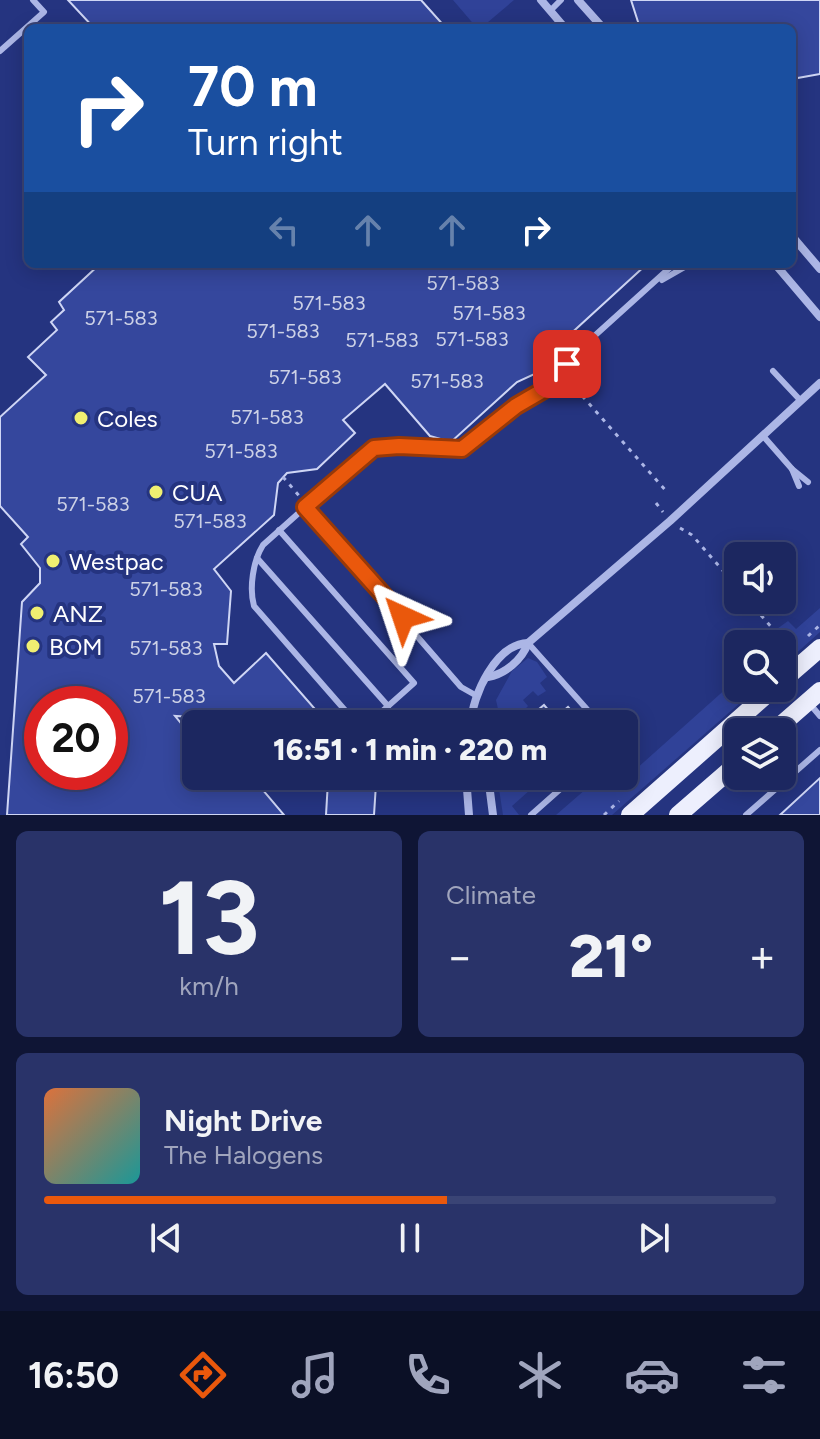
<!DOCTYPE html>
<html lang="en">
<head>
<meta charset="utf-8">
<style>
	body { margin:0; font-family:Figtree,sans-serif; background:#293369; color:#f1f3f6; height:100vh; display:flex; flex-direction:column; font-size:30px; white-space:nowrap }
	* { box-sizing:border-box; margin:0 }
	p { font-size:26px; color:#a0a5bd }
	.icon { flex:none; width:44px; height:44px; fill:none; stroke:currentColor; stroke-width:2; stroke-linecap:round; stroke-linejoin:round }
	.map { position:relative; height:815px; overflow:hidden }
	.sheet { display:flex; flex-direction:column; gap:16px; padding:16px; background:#0f1535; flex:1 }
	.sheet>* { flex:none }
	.hud { position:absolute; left:24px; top:24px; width:772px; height:244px; border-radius:12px; box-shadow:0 4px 20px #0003,0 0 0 2px #3a4475; background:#1a4fa0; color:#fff; overflow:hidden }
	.controls { position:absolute; left:724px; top:542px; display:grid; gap:16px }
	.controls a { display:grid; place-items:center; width:72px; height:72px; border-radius:12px; background:#1c2760; box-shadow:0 4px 20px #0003,0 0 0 2px #3a4475; font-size:40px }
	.speed { position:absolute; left:24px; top:686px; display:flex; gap:16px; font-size:40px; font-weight:700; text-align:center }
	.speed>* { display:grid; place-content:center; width:104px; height:104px; border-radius:50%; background:#1c2760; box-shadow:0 4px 20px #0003,0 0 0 2px #3a4475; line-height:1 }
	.speed .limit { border:12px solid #d22; background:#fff; color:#111 }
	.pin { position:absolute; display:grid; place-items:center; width:68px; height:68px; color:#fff; margin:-34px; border-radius:16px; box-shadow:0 4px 12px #0006 }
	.me { position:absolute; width:88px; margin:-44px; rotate:318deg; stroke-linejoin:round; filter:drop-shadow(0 0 6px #0008) }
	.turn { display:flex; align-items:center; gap:28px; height:168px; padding:0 32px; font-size:36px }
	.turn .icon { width:104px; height:104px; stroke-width:2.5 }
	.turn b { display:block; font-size:56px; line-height:68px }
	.lanes { display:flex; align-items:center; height:76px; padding:0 32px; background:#0003; justify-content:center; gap:40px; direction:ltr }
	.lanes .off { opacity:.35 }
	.big { font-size:60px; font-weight:800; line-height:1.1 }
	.sheet .widget { flex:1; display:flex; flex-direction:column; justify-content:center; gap:12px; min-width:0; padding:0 28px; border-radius:12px; background:#293369 }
	.sheet .dial { align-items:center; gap:0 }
	.dial b { font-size:104px; line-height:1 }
	.song { display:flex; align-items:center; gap:24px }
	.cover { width:96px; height:96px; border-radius:12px; background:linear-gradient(135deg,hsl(20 70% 55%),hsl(180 70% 35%)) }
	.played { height:8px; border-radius:4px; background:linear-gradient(90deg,#ea580c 55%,#3a4475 55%) }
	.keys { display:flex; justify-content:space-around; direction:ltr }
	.heat { display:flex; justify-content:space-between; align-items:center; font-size:44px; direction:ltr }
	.sheet .tiles { flex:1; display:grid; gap:16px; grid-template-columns:1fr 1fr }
	.widget:last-child { grid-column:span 2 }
	.trip { position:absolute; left:182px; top:710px; width:456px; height:80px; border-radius:12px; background:#1c2760; box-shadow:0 4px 20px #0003,0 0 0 2px #3a4475; font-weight:800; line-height:80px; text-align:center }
	.menu { display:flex; height:128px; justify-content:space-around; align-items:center; background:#0b1026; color:#a0a5bd }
	.menu .icon { width:56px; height:56px }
	.menu .current { color:#ea580c }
	.menu b { font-size:36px; color:#f1f3f6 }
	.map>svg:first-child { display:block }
</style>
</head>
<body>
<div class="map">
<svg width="820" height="815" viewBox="0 0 820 815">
	<rect width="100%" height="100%" fill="#253480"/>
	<g fill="#304298">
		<polygon points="453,0 514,0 481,28 477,28"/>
		<polygon points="820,608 820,632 782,666 782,644 767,644 763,639 788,621 796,629"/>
		<polygon points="528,658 537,662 547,677 540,683 546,691 538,696 533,691 523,700 528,706 518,717 498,709 496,700 512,671"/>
		<polygon points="738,678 738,688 757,688 612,815 556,815 601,776 624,776 626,762 635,770"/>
		<polygon points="497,776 534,776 539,782 512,806 519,815 503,815"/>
	</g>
	<g fill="#35479d" stroke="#cfd6f5" stroke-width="2" fill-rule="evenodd">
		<polygon points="68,0 421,0 446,28 94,28"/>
		<polygon points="631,0 820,0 820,74 792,79 792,28 640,28"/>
		<path d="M100,264H647L553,350L539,372L517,382L451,442L430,436L385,384L343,420L355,433L317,469L287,473L278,483L274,515L214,569L231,591L227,644H214L219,666L234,683L266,653L328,724H241V720L175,716L189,733L187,768L196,769V776H251L284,815H7L22,602L40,583V568L21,544L28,537L0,506V417L46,375L28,357L57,330L51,322L64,310L59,302ZM42,704H110V772H42Z"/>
		<polygon points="544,705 555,718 568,707 583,724 521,724"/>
		<polygon points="820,778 820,815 780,815"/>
		<polygon points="328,781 376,784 374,815 326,815"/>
	</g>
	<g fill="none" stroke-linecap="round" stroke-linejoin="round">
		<g stroke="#acb6e6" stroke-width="3" stroke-dasharray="4 6" stroke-linecap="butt">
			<polyline points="561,389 570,382 668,493"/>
			<polyline points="283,477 301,498"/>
			<polyline points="656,503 663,512"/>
			<polyline points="680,528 692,535 738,588"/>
			<polyline points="748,600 791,650"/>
			<polyline points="808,636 820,625"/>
			<polyline points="604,815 619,801"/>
		</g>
		<g stroke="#acb6e6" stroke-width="6">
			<polyline points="550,11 561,0"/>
			<polyline points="0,51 44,12 33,0"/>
			<polyline points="662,280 690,264"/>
			<polyline points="773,371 801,401"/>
			<polyline points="764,437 792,469 808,482"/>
			<polyline points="792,469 799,486"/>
			<polyline points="305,507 461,687 477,696"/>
			<polyline points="279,530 414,683 368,724"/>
			<polyline points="257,558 388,706"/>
			<polyline points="528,643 600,724"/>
			<polyline points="809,703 820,716"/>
			<polyline points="472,715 509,720 513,724"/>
			<path d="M357,724L254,606C249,588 253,561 263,545L368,451L382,446H399L456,450L469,445L516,406L547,388L580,349L674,264"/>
			<polyline points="531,815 575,776"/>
			<polyline points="746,815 820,750"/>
		</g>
		<g stroke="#acb6e6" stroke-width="8">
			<polyline points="541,0 565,28"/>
			<polyline points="578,0 603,28"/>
			<polyline points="792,236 820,269"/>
			<polyline points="775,264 820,317"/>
			<path d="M488,677C505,674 522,660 528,643L670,521L820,383"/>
			<path d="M471,724C472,695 496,644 528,643"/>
			<polyline points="466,776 469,815"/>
			<polyline points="488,776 493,815"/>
		</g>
		<g stroke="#edeffd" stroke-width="18">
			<polyline points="782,681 820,648"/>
			<polyline points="773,732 820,691"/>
			<polyline points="630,815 774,688"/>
			<polyline points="678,815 738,763"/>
		</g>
	</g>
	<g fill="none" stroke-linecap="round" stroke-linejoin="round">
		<g stroke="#983908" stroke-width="20">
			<polyline id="route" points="403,617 305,507 374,448 399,446 462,449 516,406 547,388 567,364"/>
		</g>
		<use href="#route" stroke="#ea580c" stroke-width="14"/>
	</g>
	<g fill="#f0ef71" stroke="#253480" stroke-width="3">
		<circle cx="81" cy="418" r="8"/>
		<circle cx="156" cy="492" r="8"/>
		<circle cx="53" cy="561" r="8"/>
		<circle cx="37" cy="613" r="8"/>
		<circle cx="33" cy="646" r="8"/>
	</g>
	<g text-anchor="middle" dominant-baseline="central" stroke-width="8" stroke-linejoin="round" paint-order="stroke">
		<g font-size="20" fill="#ccd1e6">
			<text x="463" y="283">571-583</text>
			<text x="329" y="303">571-583</text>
			<text x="489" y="313">571-583</text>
			<text x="121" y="318">571-583</text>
			<text x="283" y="331">571-583</text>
			<text x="472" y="339">571-583</text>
			<text x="382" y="340">571-583</text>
			<text x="305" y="377">571-583</text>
			<text x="447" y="381">571-583</text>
			<text x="267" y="417">571-583</text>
			<text x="241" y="451">571-583</text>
			<text x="93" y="504">571-583</text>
			<text x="210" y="521">571-583</text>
			<text x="166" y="589">571-583</text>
			<text x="166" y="648">571-583</text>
			<text x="169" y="696">571-583</text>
		</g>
		<g font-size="24" fill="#fff" stroke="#253480" text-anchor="start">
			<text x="97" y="418">Coles</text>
			<text x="172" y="492">CUA</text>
			<text x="69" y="561">Westpac</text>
			<text x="53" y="613">ANZ</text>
			<text x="49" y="646">BOM</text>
		</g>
	</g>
</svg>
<div class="controls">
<a><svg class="icon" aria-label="sound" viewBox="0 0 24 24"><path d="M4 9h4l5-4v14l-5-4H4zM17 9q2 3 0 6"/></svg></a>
<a><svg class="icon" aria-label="search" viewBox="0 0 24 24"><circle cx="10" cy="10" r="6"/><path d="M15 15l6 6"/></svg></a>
<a><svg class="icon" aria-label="layers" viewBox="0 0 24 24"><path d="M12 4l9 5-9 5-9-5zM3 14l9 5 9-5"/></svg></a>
</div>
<div class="speed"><div class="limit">20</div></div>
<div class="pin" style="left:567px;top:364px;background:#d93025"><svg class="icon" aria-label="arrive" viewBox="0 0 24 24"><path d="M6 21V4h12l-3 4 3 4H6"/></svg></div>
<svg class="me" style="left:403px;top:617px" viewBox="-20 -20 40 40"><path d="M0-17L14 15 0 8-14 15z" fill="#ea580c" stroke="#fff" stroke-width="4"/></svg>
<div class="trip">16:51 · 1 min · 220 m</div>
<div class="hud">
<div class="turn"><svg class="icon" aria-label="right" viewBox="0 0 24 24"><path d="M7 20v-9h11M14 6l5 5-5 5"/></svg><div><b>70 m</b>Turn right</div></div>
<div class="lanes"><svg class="icon off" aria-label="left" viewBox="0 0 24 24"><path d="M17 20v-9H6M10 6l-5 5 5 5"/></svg><svg class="icon off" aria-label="ahead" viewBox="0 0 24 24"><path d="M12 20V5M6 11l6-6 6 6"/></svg><svg class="icon off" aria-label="ahead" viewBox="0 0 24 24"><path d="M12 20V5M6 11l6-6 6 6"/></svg><svg class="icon" aria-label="right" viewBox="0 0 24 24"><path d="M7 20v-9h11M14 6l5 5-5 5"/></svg></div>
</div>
</div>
<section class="sheet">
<div class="tiles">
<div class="widget dial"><b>13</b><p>km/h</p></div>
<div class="widget"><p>Climate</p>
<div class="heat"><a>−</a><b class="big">21°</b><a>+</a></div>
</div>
<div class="widget">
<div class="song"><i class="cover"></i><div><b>Night Drive</b><p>The Halogens</p></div></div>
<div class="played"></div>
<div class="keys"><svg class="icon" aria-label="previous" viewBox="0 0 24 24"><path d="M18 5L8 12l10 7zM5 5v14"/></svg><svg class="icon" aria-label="pause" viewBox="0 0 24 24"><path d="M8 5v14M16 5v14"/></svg><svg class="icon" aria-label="next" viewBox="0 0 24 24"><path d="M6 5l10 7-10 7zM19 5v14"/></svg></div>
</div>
</div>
</section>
<nav class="menu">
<b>16:50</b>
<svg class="icon current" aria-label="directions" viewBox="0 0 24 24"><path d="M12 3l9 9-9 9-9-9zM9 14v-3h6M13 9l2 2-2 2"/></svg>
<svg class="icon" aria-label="music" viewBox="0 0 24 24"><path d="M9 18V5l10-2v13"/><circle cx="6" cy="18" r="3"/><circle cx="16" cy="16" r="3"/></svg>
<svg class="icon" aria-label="phone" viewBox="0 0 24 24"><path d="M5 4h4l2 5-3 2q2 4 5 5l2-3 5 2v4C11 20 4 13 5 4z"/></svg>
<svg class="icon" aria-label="climate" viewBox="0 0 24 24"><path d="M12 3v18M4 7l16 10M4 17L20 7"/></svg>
<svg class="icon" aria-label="car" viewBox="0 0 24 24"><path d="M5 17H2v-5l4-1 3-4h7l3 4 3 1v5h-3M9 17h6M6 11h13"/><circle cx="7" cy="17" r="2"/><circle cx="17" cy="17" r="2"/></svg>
<svg class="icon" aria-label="filters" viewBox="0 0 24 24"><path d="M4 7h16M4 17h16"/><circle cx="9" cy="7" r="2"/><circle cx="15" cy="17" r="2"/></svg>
</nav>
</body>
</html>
